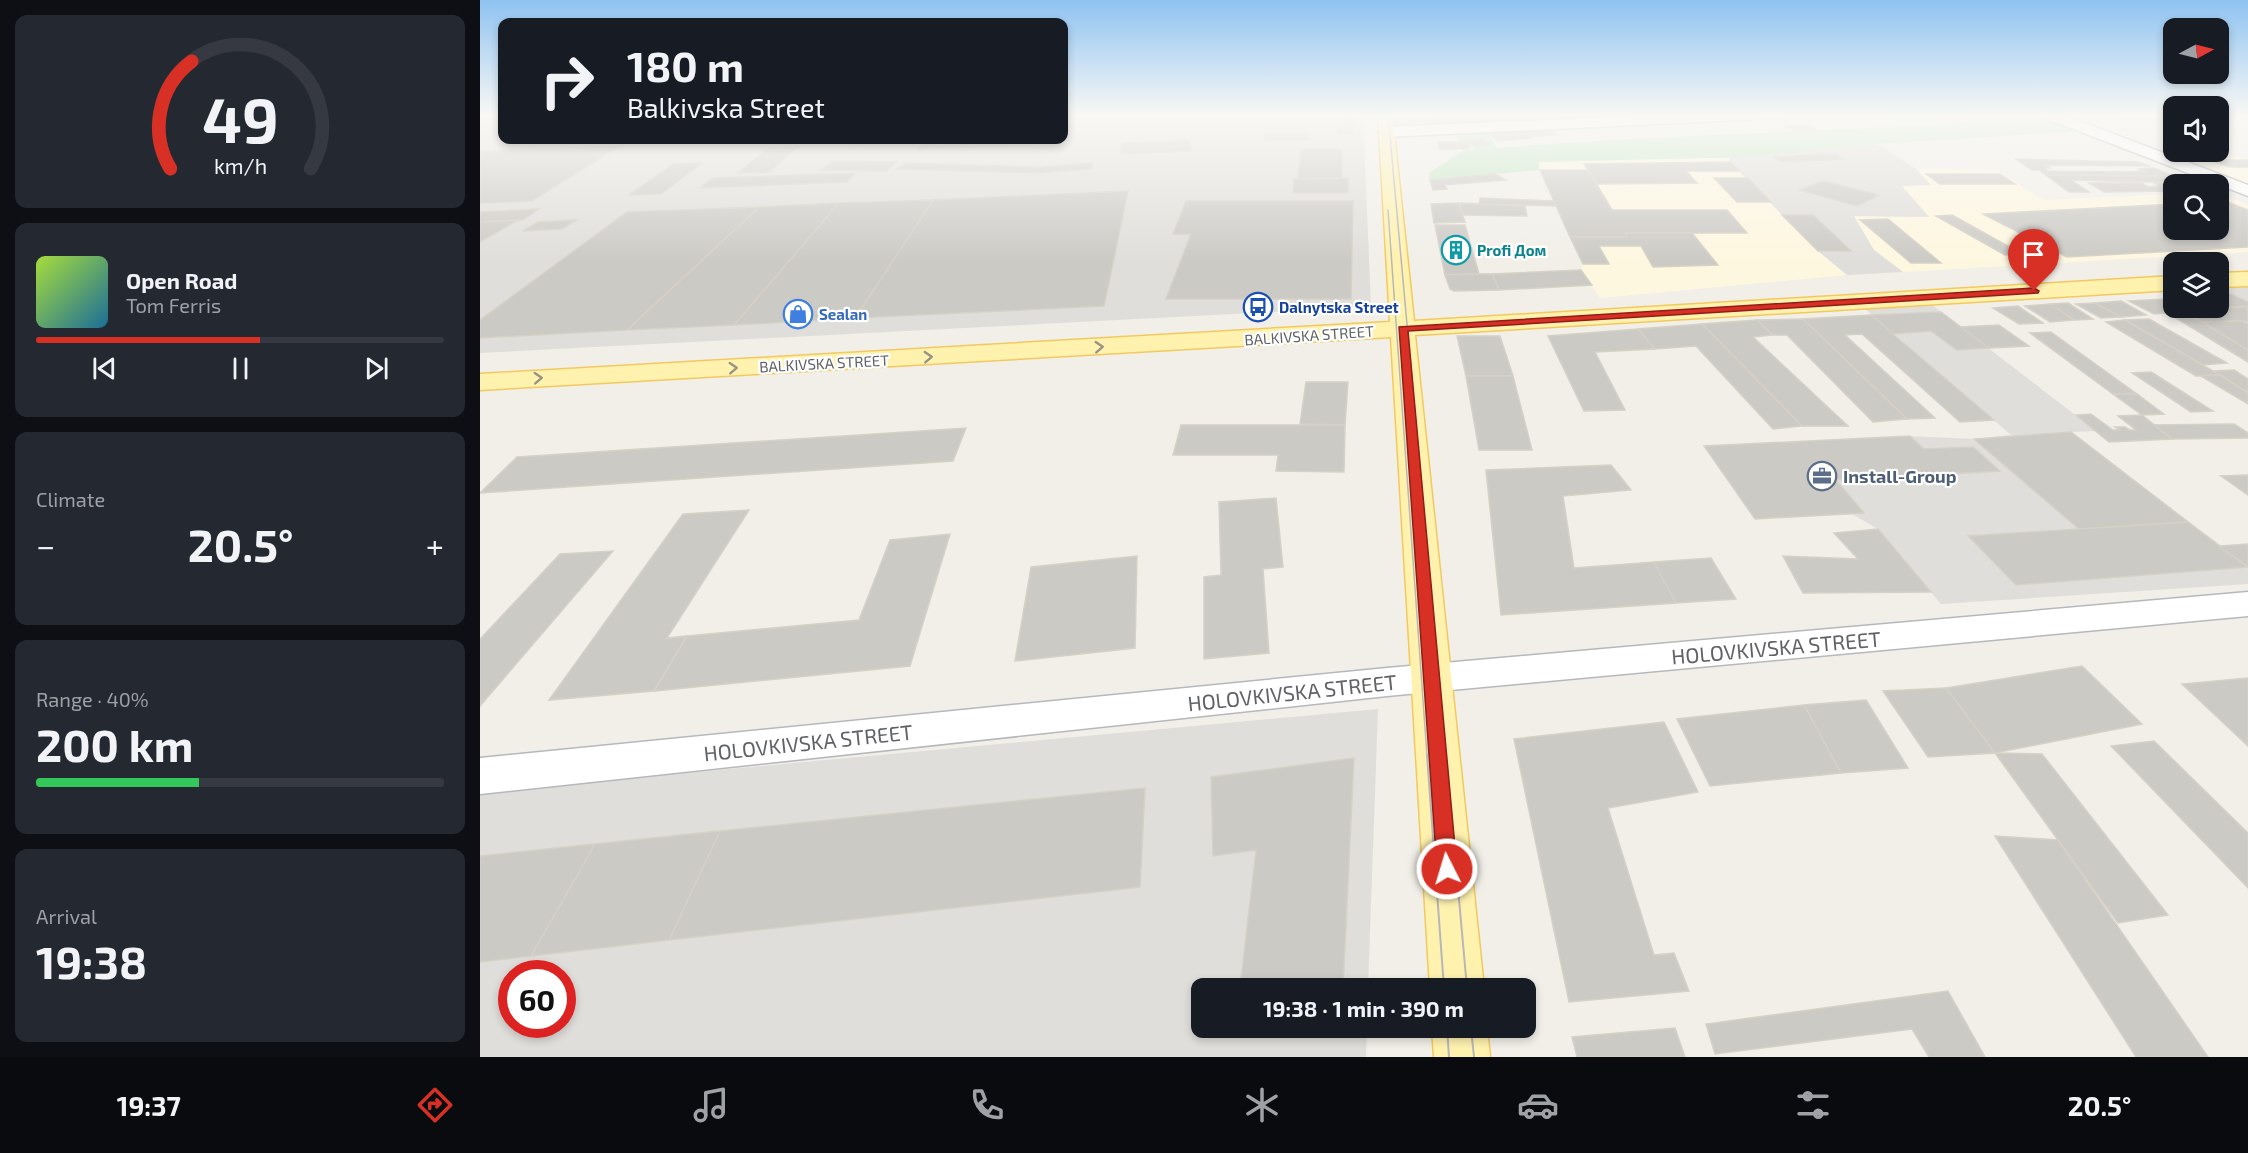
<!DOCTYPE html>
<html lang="en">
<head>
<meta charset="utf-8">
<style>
	body { margin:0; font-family:"Exo 2",sans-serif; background:#242831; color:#f1f3f6; height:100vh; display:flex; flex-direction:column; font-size:22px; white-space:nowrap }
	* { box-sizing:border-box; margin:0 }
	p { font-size:20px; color:#9ea1a6 }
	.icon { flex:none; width:33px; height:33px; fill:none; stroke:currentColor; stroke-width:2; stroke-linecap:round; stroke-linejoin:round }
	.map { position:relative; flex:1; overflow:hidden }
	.side { display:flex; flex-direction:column; gap:15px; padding:15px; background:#0d0f14; width:480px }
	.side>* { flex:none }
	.top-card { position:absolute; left:18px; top:18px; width:570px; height:126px; border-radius:12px; box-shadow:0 3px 9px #0003; background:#171b24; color:#f1f3f6; overflow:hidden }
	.needle { width:39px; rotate:83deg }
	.tools { position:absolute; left:1683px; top:18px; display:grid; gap:12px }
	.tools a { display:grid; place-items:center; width:66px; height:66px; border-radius:12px; background:#171b24; box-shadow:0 3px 9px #0003; font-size:30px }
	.speed { position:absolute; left:18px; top:960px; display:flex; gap:12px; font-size:30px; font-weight:700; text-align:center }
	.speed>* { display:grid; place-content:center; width:78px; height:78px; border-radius:50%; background:#171b24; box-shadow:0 3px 9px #0003; line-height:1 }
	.speed .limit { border:9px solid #d22; background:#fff; color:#111 }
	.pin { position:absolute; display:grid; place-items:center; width:51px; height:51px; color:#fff; margin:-62px -26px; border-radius:50% 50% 50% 0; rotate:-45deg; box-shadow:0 0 6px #0007 }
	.pin .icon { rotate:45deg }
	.me { position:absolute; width:66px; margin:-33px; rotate:355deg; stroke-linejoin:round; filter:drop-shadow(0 0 4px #0008) }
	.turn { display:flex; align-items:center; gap:21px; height:126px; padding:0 30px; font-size:27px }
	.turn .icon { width:78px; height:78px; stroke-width:2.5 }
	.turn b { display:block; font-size:42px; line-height:51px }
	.big { font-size:45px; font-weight:700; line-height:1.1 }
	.side .tile { flex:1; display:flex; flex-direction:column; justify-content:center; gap:9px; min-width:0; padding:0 21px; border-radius:12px; background:#242831 }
	.side .dial { align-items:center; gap:0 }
	.dial svg { height:156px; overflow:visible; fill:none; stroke:#363941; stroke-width:7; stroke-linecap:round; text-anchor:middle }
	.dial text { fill:#f1f3f6; stroke:none }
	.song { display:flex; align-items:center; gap:18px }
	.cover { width:72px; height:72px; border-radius:9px; background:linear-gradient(135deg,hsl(80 70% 55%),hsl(200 70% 35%)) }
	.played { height:6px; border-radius:3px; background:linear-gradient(90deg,#d93025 55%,#363941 55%) }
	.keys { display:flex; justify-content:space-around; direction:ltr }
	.heat { display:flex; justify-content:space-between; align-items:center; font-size:33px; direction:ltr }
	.charge { height:9px; border-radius:4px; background:linear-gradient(90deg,#34c759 40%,#363941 0) }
	.trip { position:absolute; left:711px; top:978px; width:345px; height:60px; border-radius:12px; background:#171b24; box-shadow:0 3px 9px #0003; font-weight:700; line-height:60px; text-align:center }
	.menu { display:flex; height:96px; justify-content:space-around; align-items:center; background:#090b0e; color:#9ea1a6 }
	.menu .icon { width:42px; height:42px }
	.menu .on { color:#d93025 }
	.menu b { font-size:27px; color:#f1f3f6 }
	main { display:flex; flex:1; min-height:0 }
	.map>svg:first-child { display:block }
</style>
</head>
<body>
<main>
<section class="side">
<div class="tile dial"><svg viewBox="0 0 100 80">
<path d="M14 69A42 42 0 1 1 86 69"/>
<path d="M14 69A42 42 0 0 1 25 14" stroke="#d93025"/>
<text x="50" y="56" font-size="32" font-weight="700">49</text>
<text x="50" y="72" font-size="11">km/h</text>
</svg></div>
<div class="tile">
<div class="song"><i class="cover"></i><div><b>Open Road</b><p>Tom Ferris</p></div></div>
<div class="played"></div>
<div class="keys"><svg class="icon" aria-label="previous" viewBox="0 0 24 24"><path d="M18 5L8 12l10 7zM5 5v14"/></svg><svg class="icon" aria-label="pause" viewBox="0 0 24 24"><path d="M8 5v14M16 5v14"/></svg><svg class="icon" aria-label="next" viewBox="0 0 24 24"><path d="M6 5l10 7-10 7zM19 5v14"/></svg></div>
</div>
<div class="tile"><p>Climate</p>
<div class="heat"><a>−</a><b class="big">20.5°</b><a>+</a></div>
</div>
<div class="tile"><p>Range · 40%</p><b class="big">200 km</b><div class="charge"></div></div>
<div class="tile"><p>Arrival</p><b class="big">19:38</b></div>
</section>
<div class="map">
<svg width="1768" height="1057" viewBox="0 0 1768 1057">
	<rect width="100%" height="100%" fill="#f1efe8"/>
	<g fill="#fef7e0">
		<polygon points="1249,157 1250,163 1338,251 1367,275 1120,298 1101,270 1102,263 1059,170 1058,162"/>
		<polygon points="1768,157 1768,183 1704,158"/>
		<polygon points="1436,169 1517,170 1563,200 1693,194 1694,230 1738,230 1739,193 1768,205 1768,252 1423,272 1394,250 1374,216 1448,217 1421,186 1450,185"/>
	</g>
	<g fill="#e0deda" fill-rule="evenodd">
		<polygon points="0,114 22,114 22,140 584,140 584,114 883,114 891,307 0,353"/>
		<polygon points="909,114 1084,114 1092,125 911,131"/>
		<polygon points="1583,114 1693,114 1693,121 1596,119"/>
		<polygon points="1397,144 1436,169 1451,185 1422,186 1449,217 1374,216 1394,250 1423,272 1367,275 1338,251 1250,162 1249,157"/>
		<polygon points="1768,284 1768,350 1698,308 1738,308 1739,285"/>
		<polygon points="1452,305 1616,431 1592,432 1768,567 1768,584 1461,604 1398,529 1372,514 1275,519 1224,446 1430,436 1494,439 1531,435 1383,307"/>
		<path d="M898,709L888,988H722V1028H887L886,1057H0V792ZM32,974H82V1024H32Z"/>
	</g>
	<polygon fill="#c5e8c5" points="1499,114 1560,114 1604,131 1397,144 1271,157 1059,162 1059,170 950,180 949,173 984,150 997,149 982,146 977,137 978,134 1007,132 1016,148 1148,139 1472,124 1492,121"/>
	<g fill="#cccac5" stroke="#d6d1c6" stroke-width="1.5">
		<polygon points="832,114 832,115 627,115 628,114"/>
		<polygon points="861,114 874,114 873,134 858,134"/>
		<polygon points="946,114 979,114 983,126 948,126"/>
		<polygon points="979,114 1055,114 1061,125 983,126"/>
		<polygon points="1067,114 1084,114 1088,120 1072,120"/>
		<polygon points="1327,125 1338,131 1317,132 1305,126"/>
		<polygon points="1069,129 1076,135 1050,137 1043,131"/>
		<polygon points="1043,131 1052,138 1017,141 1008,133"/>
		<polygon points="828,133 829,140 784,141 784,134"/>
		<polygon points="1001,139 1009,144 995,146 986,141"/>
		<polygon points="379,140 399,140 396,144 375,145"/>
		<polygon points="444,140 477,140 472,148 438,150"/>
		<polygon points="477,140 581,140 580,143 472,148"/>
		<polygon points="710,140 711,151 641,154 642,143"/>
		<polygon points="958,142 987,142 989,149 959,149"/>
		<polygon points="140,146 52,201 0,203 0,151"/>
		<polygon points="318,147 289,172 258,173 288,148"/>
		<polygon points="821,149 862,149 862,178 818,179"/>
		<polygon points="1354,154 1363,159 1302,162 1294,157"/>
		<polygon points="1536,159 1657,162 1670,166 1565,165 1570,168 1564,168 1568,171 1666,172 1658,169 1674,168 1694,176 1566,175 1559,170 1552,170"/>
		<polygon points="1731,160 1768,160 1768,167 1749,167"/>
		<polygon points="354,161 417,162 406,171 341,170"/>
		<polygon points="1250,162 1260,171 1206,171 1217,183 1118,184 1104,164"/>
		<polygon points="222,163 181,194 149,195 193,164"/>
		<polygon points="426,163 559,167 612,163 612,169 556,173 416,169"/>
		<polygon points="1060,170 1108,170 1132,210 1247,210 1267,233 1145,233 1147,237 1090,237"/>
		<polygon points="376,173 367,182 220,188 233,178"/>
		<polygon points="1015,174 1026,180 965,185 967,189 953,190 950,180"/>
		<polygon points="1446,174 1520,174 1535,184 1460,184"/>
		<polygon points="1566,175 1694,176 1711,183 1591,180 1609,192 1589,192"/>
		<polygon points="868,178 868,193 813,193 814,179"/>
		<polygon points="1234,178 1268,178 1291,202 1257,202"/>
		<polygon points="1343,181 1399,195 1377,206 1320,190"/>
		<polygon points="1609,183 1662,183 1668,187 1680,186 1674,183 1690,183 1694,184 1694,193 1688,191 1624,192"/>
		<polygon points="648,191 624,306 375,318 453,200"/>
		<polygon points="1000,198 1073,201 1076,206 999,204"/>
		<polygon points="453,200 375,318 254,325 359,203"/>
		<polygon points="706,201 873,201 871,299 686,299 711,234 693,234"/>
		<polygon points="1738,202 1748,202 1768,210 1768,247 1587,257 1503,214 1694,204 1694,230 1738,230"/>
		<polygon points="359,203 254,325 147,330 279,207"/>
		<polygon points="979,203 1045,206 1047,216 982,215"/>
		<polygon points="979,203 985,222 954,223 951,204"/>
		<polygon points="279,207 147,330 0,338 0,320 147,212"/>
		<polygon points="59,209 43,220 0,222 0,212"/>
		<polygon points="1302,215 1333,215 1371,251 1338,251"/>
		<polygon points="1472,215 1542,254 1525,255 1456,216"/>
		<polygon points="1408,219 1461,263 1431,263 1380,220"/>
		<polygon points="38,220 0,242 0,222"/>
		<polygon points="96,220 82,229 43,231 58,222"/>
		<polygon points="955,225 985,225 999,274 965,275"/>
		<polygon points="1145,233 1212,233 1238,265 1173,267 1161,246 1119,246 1129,264 1103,264 1090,237 1147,237"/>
		<polygon points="1101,270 1112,285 1019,290 1012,274"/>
		<polygon points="999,274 1012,274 1019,290 974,291 970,289 965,275"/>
		<polygon points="1751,294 1768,302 1768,306 1702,310 1698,308 1738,308 1738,295"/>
		<polygon points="1684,299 1694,305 1694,308 1698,308 1715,318 1696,318 1686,313 1674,314 1649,301"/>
		<polygon points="1641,301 1666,315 1641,317 1615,303"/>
		<polygon points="1588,303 1613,319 1594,320 1570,304"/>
		<polygon points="1615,303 1641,317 1621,318 1596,304"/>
		<polygon points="1570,304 1594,320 1570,322 1545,306"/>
		<polygon points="1538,306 1563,323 1539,324 1513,308"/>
		<polygon points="1767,307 1768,321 1722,322 1702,310"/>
		<polygon points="1461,312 1509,348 1477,350 1451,331 1413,334 1391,315"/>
		<polygon points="1391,315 1413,334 1514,420 1480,422 1382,334 1365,335 1455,418 1427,419 1323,319"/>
		<polygon points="1696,318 1715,318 1722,322 1768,350 1768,362"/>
		<polygon points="1323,319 1427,419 1393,422 1307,335 1292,335 1277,320"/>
		<polygon points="1669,319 1747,363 1722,365 1645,320"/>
		<polygon points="1277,320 1292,335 1273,337 1368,426 1322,426 1222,324"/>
		<polygon points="1645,320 1733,371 1740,375 1716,376 1626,322"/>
		<polygon points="1761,321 1768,324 1768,350 1722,322"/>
		<polygon points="1222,324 1322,426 1293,429 1216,346 1175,349 1158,329"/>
		<polygon points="1519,325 1549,346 1509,348 1481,327"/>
		<polygon points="1158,329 1175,349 1115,352 1145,410 1104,411 1068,336"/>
		<polygon points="1571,332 1657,394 1633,394 1550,333"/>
		<polygon points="977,336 1020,336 1033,376 986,376"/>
		<polygon points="1754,370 1768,379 1768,393 1733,371"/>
		<polygon points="1671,372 1733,411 1711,412 1652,373"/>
		<polygon points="1740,375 1768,393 1768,404 1721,376"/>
		<polygon points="986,376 1033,376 1052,450 999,450"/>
		<polygon points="826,382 868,382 865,425 820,424"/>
		<polygon points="1633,394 1657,394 1684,414 1662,415"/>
		<polygon points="1611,414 1633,430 1640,430 1635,427 1645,427 1650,430 1656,430 1638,416 1662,415 1692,439 1629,442 1596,415"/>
		<polygon points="1754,424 1768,433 1768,438 1692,439 1674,425"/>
		<polygon points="701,425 865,425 864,472 796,471 798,455 693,455"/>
		<polygon points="486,428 473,461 0,493 37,457"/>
		<polygon points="1591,432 1708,522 1599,529 1494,439"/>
		<polygon points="1430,436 1444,449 1493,447 1520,471 1356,480 1384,513 1275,519 1224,446"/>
		<polygon points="1131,465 1151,490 1083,496 1094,568 1174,562 1196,603 1021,615 1006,470"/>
		<polygon points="1768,475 1768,495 1741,476"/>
		<polygon points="796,498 803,567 783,569 789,653 724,659 724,577 741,575 739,502"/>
		<polygon points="269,510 187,638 207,636 174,691 69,700 203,514"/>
		<polygon points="1708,522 1768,567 1536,585 1488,536"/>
		<polygon points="1398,529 1451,592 1323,593 1303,556 1378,559 1354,533"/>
		<polygon points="470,534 430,666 174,691 207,636 379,620 410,540"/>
		<polygon points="1768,544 1768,567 1739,546"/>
		<polygon points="133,551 0,706 0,639 80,554"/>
		<polygon points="657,556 655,648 535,661 551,567"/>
		<polygon points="1231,558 1256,599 1196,603 1174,562"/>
		<polygon points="1602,666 1662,724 1515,753 1466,688"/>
		<polygon points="1768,678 1768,746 1702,684"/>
		<polygon points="1466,688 1515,753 1448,757 1403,691"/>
		<polygon points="1386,700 1428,768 1361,773 1324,705"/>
		<polygon points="1324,705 1361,773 1230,786 1197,719"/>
		<polygon points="1184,722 1218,792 1128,808 1174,955 1194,953 1209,991 1089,1002 1034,739"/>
		<polygon points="1674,741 1768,833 1768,888 1631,746"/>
		<polygon points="1515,753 1562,754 1688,915 1638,923"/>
		<polygon points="874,758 863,988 760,988 776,850 733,856 731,777"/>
		<polygon points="665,788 660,887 189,940 240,831"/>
		<polygon points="240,831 189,940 51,956 115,844"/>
		<polygon points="1515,836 1578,840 1728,1057 1656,1057"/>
		<polygon points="115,844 51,956 0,962 0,856"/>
		<polygon points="1468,991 1505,1057 1449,1057 1432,1029 1235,1054 1226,1024"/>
		<polygon points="756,1028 823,1028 755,1034"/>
		<polygon points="1195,1028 1205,1057 1097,1057 1092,1037"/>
	</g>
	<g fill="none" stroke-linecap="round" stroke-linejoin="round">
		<g stroke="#b5b8bc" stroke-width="3">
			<g id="street">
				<polygon points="1201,114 1309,114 1302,118 906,137 898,132 906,127"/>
				<polygon points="1560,114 1581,114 1768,185 1768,196 1562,117"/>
				<polygon points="1768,592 1768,616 907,696 0,794 0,758 907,668"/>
			</g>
		</g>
		<g stroke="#f2c960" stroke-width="3">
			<g id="primary">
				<polygon points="898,114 912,114 934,321 1694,276 1694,290 935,335 1004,988 950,988 911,337 0,390 0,374 910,322"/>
				<polygon points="1768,272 1768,286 1738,287 1738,273"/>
				<polygon points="952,1028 1007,1028 1010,1057 954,1057"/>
			</g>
		</g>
		<use href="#street" fill="#fff" fill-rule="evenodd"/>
		<use href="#primary" fill="#fff2af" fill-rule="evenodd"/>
		<g stroke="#b6b7b8" stroke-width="1.5">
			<polyline points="908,114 966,756"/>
			<polyline points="908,210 947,756"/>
		</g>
		<g stroke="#b6b7b8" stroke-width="2">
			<polyline points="947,755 964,988"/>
			<polyline points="966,755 987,988"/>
			<polyline points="967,1028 969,1057"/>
			<polyline points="991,1028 994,1057"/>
		</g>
	</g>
	<defs><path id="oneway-chevron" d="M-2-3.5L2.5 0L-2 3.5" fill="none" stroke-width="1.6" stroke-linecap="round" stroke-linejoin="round" transform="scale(1.5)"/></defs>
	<g stroke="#979581">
		<use href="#oneway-chevron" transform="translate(619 347) rotate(-3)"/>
		<use href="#oneway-chevron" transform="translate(448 357) rotate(-3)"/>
		<use href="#oneway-chevron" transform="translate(253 368) rotate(-3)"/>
		<use href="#oneway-chevron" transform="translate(58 378) rotate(-3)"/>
	</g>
	<linearGradient id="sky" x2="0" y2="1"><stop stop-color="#8fc3f1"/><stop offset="0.44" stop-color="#f9f8f5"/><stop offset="1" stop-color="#f9f8f5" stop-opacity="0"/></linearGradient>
	<rect width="1768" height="262" fill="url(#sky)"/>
	<polygon fill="#d93025" stroke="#8d1f18" stroke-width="1.5" points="1554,288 1559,291 1558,293 928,331 977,869 974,875 967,878 960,875 957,869 919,327"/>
	<defs>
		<g id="building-ring" transform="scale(1.5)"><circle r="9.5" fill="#fff" stroke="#0f9aa8" stroke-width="1.5"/><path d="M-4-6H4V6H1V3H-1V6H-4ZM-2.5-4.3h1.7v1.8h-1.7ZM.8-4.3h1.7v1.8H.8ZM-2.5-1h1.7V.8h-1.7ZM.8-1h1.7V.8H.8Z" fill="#0f9aa8"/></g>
		<g id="bus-ring" transform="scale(1.5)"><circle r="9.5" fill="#fff" stroke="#1a4fb4" stroke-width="1.5"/><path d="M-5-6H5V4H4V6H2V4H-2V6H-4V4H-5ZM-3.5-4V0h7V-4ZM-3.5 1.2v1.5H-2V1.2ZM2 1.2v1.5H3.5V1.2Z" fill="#1a4fb4"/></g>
		<g id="shop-ring" transform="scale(1.5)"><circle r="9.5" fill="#fff" stroke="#3f7fe0" stroke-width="1.5"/><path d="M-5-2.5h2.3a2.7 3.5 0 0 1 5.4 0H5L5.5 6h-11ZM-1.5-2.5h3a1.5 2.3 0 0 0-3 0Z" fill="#3f7fe0"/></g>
		<g id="office-ring" transform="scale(1.5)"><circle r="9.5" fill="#fff" stroke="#5c6f8a" stroke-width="1.5"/><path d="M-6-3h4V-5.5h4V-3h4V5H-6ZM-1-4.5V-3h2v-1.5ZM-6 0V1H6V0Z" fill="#5c6f8a"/></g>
	</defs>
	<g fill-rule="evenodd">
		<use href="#building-ring" x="976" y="250"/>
		<use href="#bus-ring" x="778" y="307"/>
		<use href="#shop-ring" x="318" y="314"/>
		<use href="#office-ring" x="1342" y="476"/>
	</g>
	<g text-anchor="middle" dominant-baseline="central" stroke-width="4.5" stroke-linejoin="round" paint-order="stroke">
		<g font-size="15" font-weight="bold" fill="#0d838f" stroke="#fff" text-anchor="start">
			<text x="997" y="250">Profi Дом</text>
		</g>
		<g font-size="15" font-weight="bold" fill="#164399" stroke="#fff" text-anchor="start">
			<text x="799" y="307">Dalnytska Street</text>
		</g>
		<g font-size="15" font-weight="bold" fill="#366cbe" stroke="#fff" text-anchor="start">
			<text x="339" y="314">Sealan</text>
		</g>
		<g font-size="15" fill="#5f6368" stroke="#fff">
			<text transform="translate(829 335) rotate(-4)">BALKIVSKA STREET</text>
			<text transform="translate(344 363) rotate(-3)">BALKIVSKA STREET</text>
		</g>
		<g font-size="18" font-weight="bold" fill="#4e5e75" stroke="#fff" text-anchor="start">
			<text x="1363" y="476">Install-Group</text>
		</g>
		<g font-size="21" fill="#5f6368" stroke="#fff">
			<text transform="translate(1296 647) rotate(-5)">HOLOVKIVSKA STREET</text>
			<text transform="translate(812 692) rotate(-6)">HOLOVKIVSKA STREET</text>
			<text transform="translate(328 742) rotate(-6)">HOLOVKIVSKA STREET</text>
		</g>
	</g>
</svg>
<div class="tools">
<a><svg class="needle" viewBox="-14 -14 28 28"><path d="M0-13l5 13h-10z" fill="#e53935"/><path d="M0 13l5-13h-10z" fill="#9ea1a6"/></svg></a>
<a><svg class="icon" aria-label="sound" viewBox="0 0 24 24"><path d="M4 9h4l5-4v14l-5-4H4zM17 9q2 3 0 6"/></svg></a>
<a><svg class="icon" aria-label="search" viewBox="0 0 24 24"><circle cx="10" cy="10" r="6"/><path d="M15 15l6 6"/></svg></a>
<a><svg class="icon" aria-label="layers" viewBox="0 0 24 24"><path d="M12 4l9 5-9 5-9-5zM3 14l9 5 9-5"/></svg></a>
</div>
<div class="speed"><div class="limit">60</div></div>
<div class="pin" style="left:1554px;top:291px;background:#d93025"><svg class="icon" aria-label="arrive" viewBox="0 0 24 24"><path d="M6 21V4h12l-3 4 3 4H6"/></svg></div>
<svg class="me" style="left:967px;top:869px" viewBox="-20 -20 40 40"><circle r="17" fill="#d93025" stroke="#fff" stroke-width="3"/><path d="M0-11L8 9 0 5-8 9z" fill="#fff"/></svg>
<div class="trip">19:38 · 1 min · 390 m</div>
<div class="top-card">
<div class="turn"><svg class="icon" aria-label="right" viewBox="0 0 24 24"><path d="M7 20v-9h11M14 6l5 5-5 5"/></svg><div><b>180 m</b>Balkivska Street</div></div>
</div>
</div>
</main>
<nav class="menu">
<b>19:37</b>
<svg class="icon on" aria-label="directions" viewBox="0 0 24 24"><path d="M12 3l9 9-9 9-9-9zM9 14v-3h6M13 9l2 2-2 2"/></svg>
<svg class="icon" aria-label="music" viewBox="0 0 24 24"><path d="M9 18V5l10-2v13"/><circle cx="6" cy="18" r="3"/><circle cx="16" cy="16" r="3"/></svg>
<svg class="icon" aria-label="phone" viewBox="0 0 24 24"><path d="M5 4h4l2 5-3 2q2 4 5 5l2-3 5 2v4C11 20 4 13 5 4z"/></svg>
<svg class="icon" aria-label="climate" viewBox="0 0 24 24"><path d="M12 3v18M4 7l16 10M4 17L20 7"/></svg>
<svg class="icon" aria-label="car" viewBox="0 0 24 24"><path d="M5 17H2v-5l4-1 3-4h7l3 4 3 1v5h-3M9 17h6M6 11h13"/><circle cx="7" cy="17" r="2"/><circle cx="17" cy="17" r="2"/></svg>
<svg class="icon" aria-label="filters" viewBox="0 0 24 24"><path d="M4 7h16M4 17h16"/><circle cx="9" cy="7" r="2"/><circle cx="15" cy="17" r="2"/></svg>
<b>20.5°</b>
</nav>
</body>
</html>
